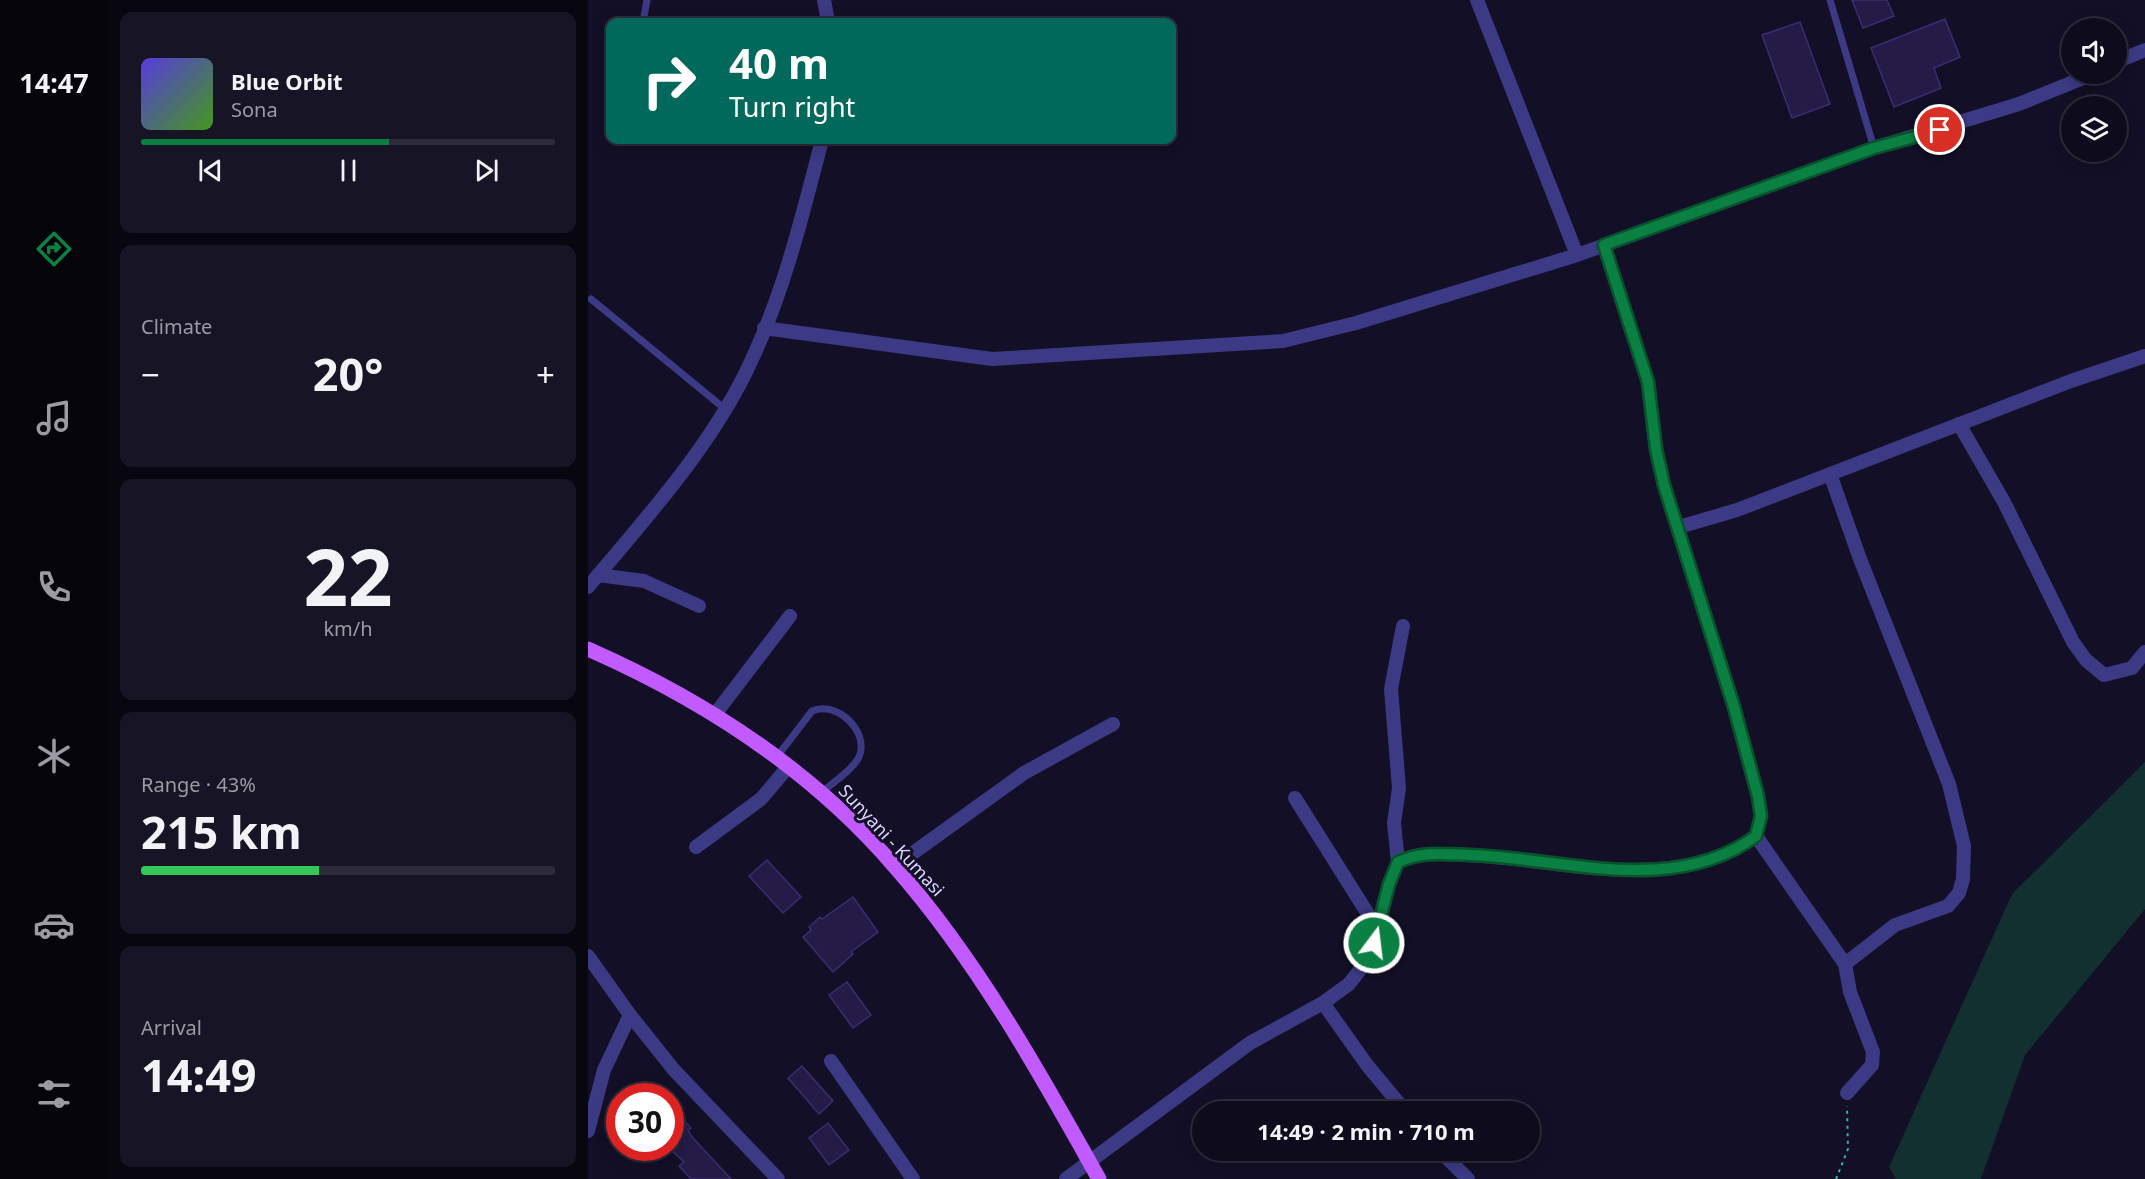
<!DOCTYPE html>
<html lang="en">
<head>
<meta charset="utf-8">
<style>
	body { margin:0; font-family:"Noto Sans",sans-serif; background:#171425; color:#f1f3f6; height:100vh; display:flex; flex-direction:column; font-size:22px; white-space:nowrap }
	* { box-sizing:border-box; margin:0 }
	p { font-size:20px; color:#9b9ba3 }
	.icon { flex:none; width:33px; height:33px; fill:none; stroke:currentColor; stroke-width:2; stroke-linecap:round; stroke-linejoin:round }
	.map { position:relative; flex:1; overflow:hidden }
	.side { display:flex; flex-direction:column; gap:12px; padding:12px; background:#08060f; width:480px }
	.side>* { flex:none }
	.guide { position:absolute; left:18px; top:18px; width:570px; height:126px; border-radius:12px; box-shadow:0 3px 15px #0003,0 0 0 2px #2e2b3b; background:#00695c; color:#fff; overflow:hidden }
	.fabs { position:absolute; left:1473px; top:18px; display:grid; gap:12px }
	.fabs a { display:grid; place-items:center; width:66px; height:66px; border-radius:50%; background:#0e0b1c; box-shadow:0 3px 15px #0003,0 0 0 2px #2e2b3b; font-size:30px }
	.speed { position:absolute; left:18px; top:1083px; display:flex; gap:12px; font-size:30px; font-weight:700; text-align:center }
	.speed>* { display:grid; place-content:center; width:78px; height:78px; border-radius:50%; background:#0e0b1c; box-shadow:0 3px 15px #0003,0 0 0 2px #2e2b3b; line-height:1 }
	.speed .limit { border:9px solid #d22; background:#fff; color:#111 }
	.pin { position:absolute; display:grid; place-items:center; width:51px; height:51px; color:#fff; margin:-26px; border:3px solid #fff; border-radius:50%; box-shadow:0 2px 6px #0007 }
	.me { position:absolute; width:66px; margin:-33px; rotate:15deg; stroke-linejoin:round; filter:drop-shadow(0 0 4px #0008) }
	.turn { display:flex; align-items:center; gap:21px; height:126px; padding:0 24px; font-size:27px }
	.turn .icon { width:78px; height:78px; stroke-width:2.5 }
	.turn b { display:block; font-size:42px; line-height:51px }
	.big { font-size:45px; font-weight:700; line-height:1.1 }
	.side .tile { flex:1; display:flex; flex-direction:column; justify-content:center; gap:9px; min-width:0; padding:0 21px; border-radius:12px; background:#171425 }
	.side .dial { align-items:center; gap:0 }
	.dial b { font-size:78px; line-height:1 }
	.song { display:flex; align-items:center; gap:18px }
	.cover { width:72px; height:72px; border-radius:9px; background:linear-gradient(135deg,hsl(250 70% 55%),hsl(100 70% 35%)) }
	.played { height:6px; border-radius:3px; background:linear-gradient(90deg,#0b8043 60%,#2e2b3b 60%) }
	.keys { display:flex; justify-content:space-around; direction:ltr }
	.heat { display:flex; justify-content:space-between; align-items:center; font-size:33px; direction:ltr }
	.charge { height:9px; border-radius:4px; background:linear-gradient(90deg,#34c759 43%,#2e2b3b 0) }
	.trip { position:absolute; left:604px; top:1101px; width:348px; height:60px; border-radius:30px; background:#0e0b1c; box-shadow:0 3px 15px #0003,0 0 0 2px #2e2b3b; font-weight:700; line-height:60px; text-align:center }
	main { display:flex; flex:1; min-height:0 }
	.dock { display:flex; flex-direction:column; width:108px; justify-content:space-around; align-items:center; background:#06040b; color:#9b9ba3 }
	.dock .icon { width:42px; height:42px }
	.dock .on { color:#0b8043 }
	.dock b { font-size:27px; color:#f1f3f6 }
	.map>svg:first-child { display:block }
</style>
</head>
<body>
<main>
<nav class="dock">
<b>14:47</b>
<svg class="icon on" aria-label="directions" viewBox="0 0 24 24"><path d="M12 3l9 9-9 9-9-9zM9 14v-3h6M13 9l2 2-2 2"/></svg>
<svg class="icon" aria-label="music" viewBox="0 0 24 24"><path d="M9 18V5l10-2v13"/><circle cx="6" cy="18" r="3"/><circle cx="16" cy="16" r="3"/></svg>
<svg class="icon" aria-label="phone" viewBox="0 0 24 24"><path d="M5 4h4l2 5-3 2q2 4 5 5l2-3 5 2v4C11 20 4 13 5 4z"/></svg>
<svg class="icon" aria-label="climate" viewBox="0 0 24 24"><path d="M12 3v18M4 7l16 10M4 17L20 7"/></svg>
<svg class="icon" aria-label="car" viewBox="0 0 24 24"><path d="M5 17H2v-5l4-1 3-4h7l3 4 3 1v5h-3M9 17h6M6 11h13"/><circle cx="7" cy="17" r="2"/><circle cx="17" cy="17" r="2"/></svg>
<svg class="icon" aria-label="filters" viewBox="0 0 24 24"><path d="M4 7h16M4 17h16"/><circle cx="9" cy="7" r="2"/><circle cx="15" cy="17" r="2"/></svg>
</nav>
<section class="side">
<div class="tile">
<div class="song"><i class="cover"></i><div><b>Blue Orbit</b><p>Sona</p></div></div>
<div class="played"></div>
<div class="keys"><svg class="icon" aria-label="previous" viewBox="0 0 24 24"><path d="M18 5L8 12l10 7zM5 5v14"/></svg><svg class="icon" aria-label="pause" viewBox="0 0 24 24"><path d="M8 5v14M16 5v14"/></svg><svg class="icon" aria-label="next" viewBox="0 0 24 24"><path d="M6 5l10 7-10 7zM19 5v14"/></svg></div>
</div>
<div class="tile"><p>Climate</p>
<div class="heat"><a>−</a><b class="big">20°</b><a>+</a></div>
</div>
<div class="tile dial"><b>22</b><p>km/h</p></div>
<div class="tile"><p>Range · 43%</p><b class="big">215 km</b><div class="charge"></div></div>
<div class="tile"><p>Arrival</p><b class="big">14:49</b></div>
</section>
<div class="map">
<svg width="1557" height="1179" viewBox="0 0 1557 1179">
	<rect width="100%" height="100%" fill="#130f26"/>
	<polygon fill="#12302f" points="1557,762 1557,909 1437,1055 1393,1179 1308,1179 1301,1167 1424,894"/>
	<g fill="#241b47" stroke="#3b2d73" stroke-width="1.5">
		<polygon points="1264,0 1299,0 1306,16 1275,28"/>
		<polygon points="1357,19 1372,57 1346,68 1353,88 1306,107 1283,48"/>
		<polygon points="1212,22 1242,104 1204,118 1174,35"/>
		<polygon points="179,860 213,897 195,913 161,876"/>
		<polygon points="265,897 290,932 263,952 265,954 245,972 215,937 223,930 221,927 232,917 234,919"/>
		<polygon points="259,982 283,1015 265,1028 241,995"/>
		<polygon points="214,1066 245,1101 231,1114 200,1078"/>
		<polygon points="90,1114 103,1128 100,1130 104,1137 143,1179 103,1179 91,1166 96,1162 82,1149 82,1121"/>
		<polygon points="240,1123 261,1150 241,1165 221,1138"/>
	</g>
	<g fill="none" stroke-linecap="round" stroke-linejoin="round">
		<polyline stroke="#2fb8b0" stroke-width="2" stroke-dasharray="3 4.5" stroke-linecap="butt" points="1248,1179 1260,1149 1259,1106"/>
		<g stroke="#3d3a85" stroke-width="7">
			<polyline points="1242,0 1286,148"/>
			<polyline points="55,22 59,0"/>
			<polyline points="3,299 137,409"/>
			<path d="M188,758L224,711C248,700 282,731 271,757C265,770 244,783 233,793"/>
		</g>
		<g stroke="#3d3a85" stroke-width="14">
			<polyline points="236,0 240,22"/>
			<polyline points="889,0 989,255"/>
			<polyline points="1528,62 1557,50"/>
			<polyline points="1016,245 1060,382 1068,449 1076,485 1146,707 1170,797 1173,816 1168,836"/>
			<polyline points="176,328 404,359 695,341 768,323 989,255 1286,148 1431,104 1505,74"/>
			<polyline points="1371,424 1416,502 1485,642 1498,660 1516,675 1544,668 1557,652"/>
			<polyline points="1242,474 1272,559 1361,784 1376,846 1375,879 1371,893 1360,906 1307,925 1257,964"/>
			<polyline points="1091,527 1149,510 1483,381 1557,356"/>
			<polyline points="10,575 56,581 111,606"/>
			<path d="M0,587C59,517 128,441 165,357C197,288 215,213 234,140"/>
			<polyline points="128,713 202,616"/>
			<polyline points="707,798 790,930"/>
			<polyline points="108,847 173,799 200,767"/>
			<path d="M810,862C834,851 852,854 877,855C971,858 1085,897 1168,836L1257,964L1262,992L1285,1052L1284,1065L1259,1093"/>
			<polyline points="307,866 436,773 525,724"/>
			<polyline points="0,956 42,1015 86,1070 190,1179"/>
			<polyline points="735,1003 779,1065 818,1112"/>
			<polyline points="243,1061 325,1179"/>
			<polyline points="0,1131 16,1070 42,1015"/>
			<polyline points="851,1150 880,1179"/>
			<polyline points="478,1179 662,1043 735,1003 761,984 782,957 801,884 810,862 806,823 811,788 803,689 815,626"/>
		</g>
		<path stroke="#c25bff" stroke-width="15" d="M0,649C116,700 225,771 308,868C388,959 452,1073 511,1179"/>
	</g>
	<g fill="none" stroke-linecap="round" stroke-linejoin="round">
		<g stroke="#07532c" stroke-width="15">
			<path id="route" d="M786,943L801,884L810,862C835,851 856,854 882,855C975,858 1085,897 1168,836L1173,816L1170,796L1146,707L1076,485L1068,449L1060,382L1016,245L1286,148L1352,130"/>
		</g>
		<use href="#route" stroke="#0b8043" stroke-width="10"/>
	</g>
	<g text-anchor="middle" dominant-baseline="central" stroke-width="6" stroke-linejoin="round" paint-order="stroke">
		<g font-size="18" fill="#d9d4ff" stroke="#130f26">
			<text transform="translate(304 840) rotate(47)">Sunyani - Kumasi</text>
		</g>
	</g>
</svg>
<div class="fabs">
<a><svg class="icon" aria-label="sound" viewBox="0 0 24 24"><path d="M4 9h4l5-4v14l-5-4H4zM17 9q2 3 0 6"/></svg></a>
<a><svg class="icon" aria-label="layers" viewBox="0 0 24 24"><path d="M12 4l9 5-9 5-9-5zM3 14l9 5 9-5"/></svg></a>
</div>
<div class="speed"><div class="limit">30</div></div>
<div class="pin" style="left:1352px;top:130px;background:#d93025"><svg class="icon" aria-label="arrive" viewBox="0 0 24 24"><path d="M6 21V4h12l-3 4 3 4H6"/></svg></div>
<svg class="me" style="left:786px;top:943px" viewBox="-20 -20 40 40"><circle r="17" fill="#0b8043" stroke="#fff" stroke-width="3"/><path d="M0-11L8 9 0 5-8 9z" fill="#fff"/></svg>
<div class="trip">14:49 · 2 min · 710 m</div>
<div class="guide">
<div class="turn"><svg class="icon" aria-label="right" viewBox="0 0 24 24"><path d="M7 20v-9h11M14 6l5 5-5 5"/></svg><div><b>40 m</b>Turn right</div></div>
</div>
</div>
</main>
</body>
</html>
